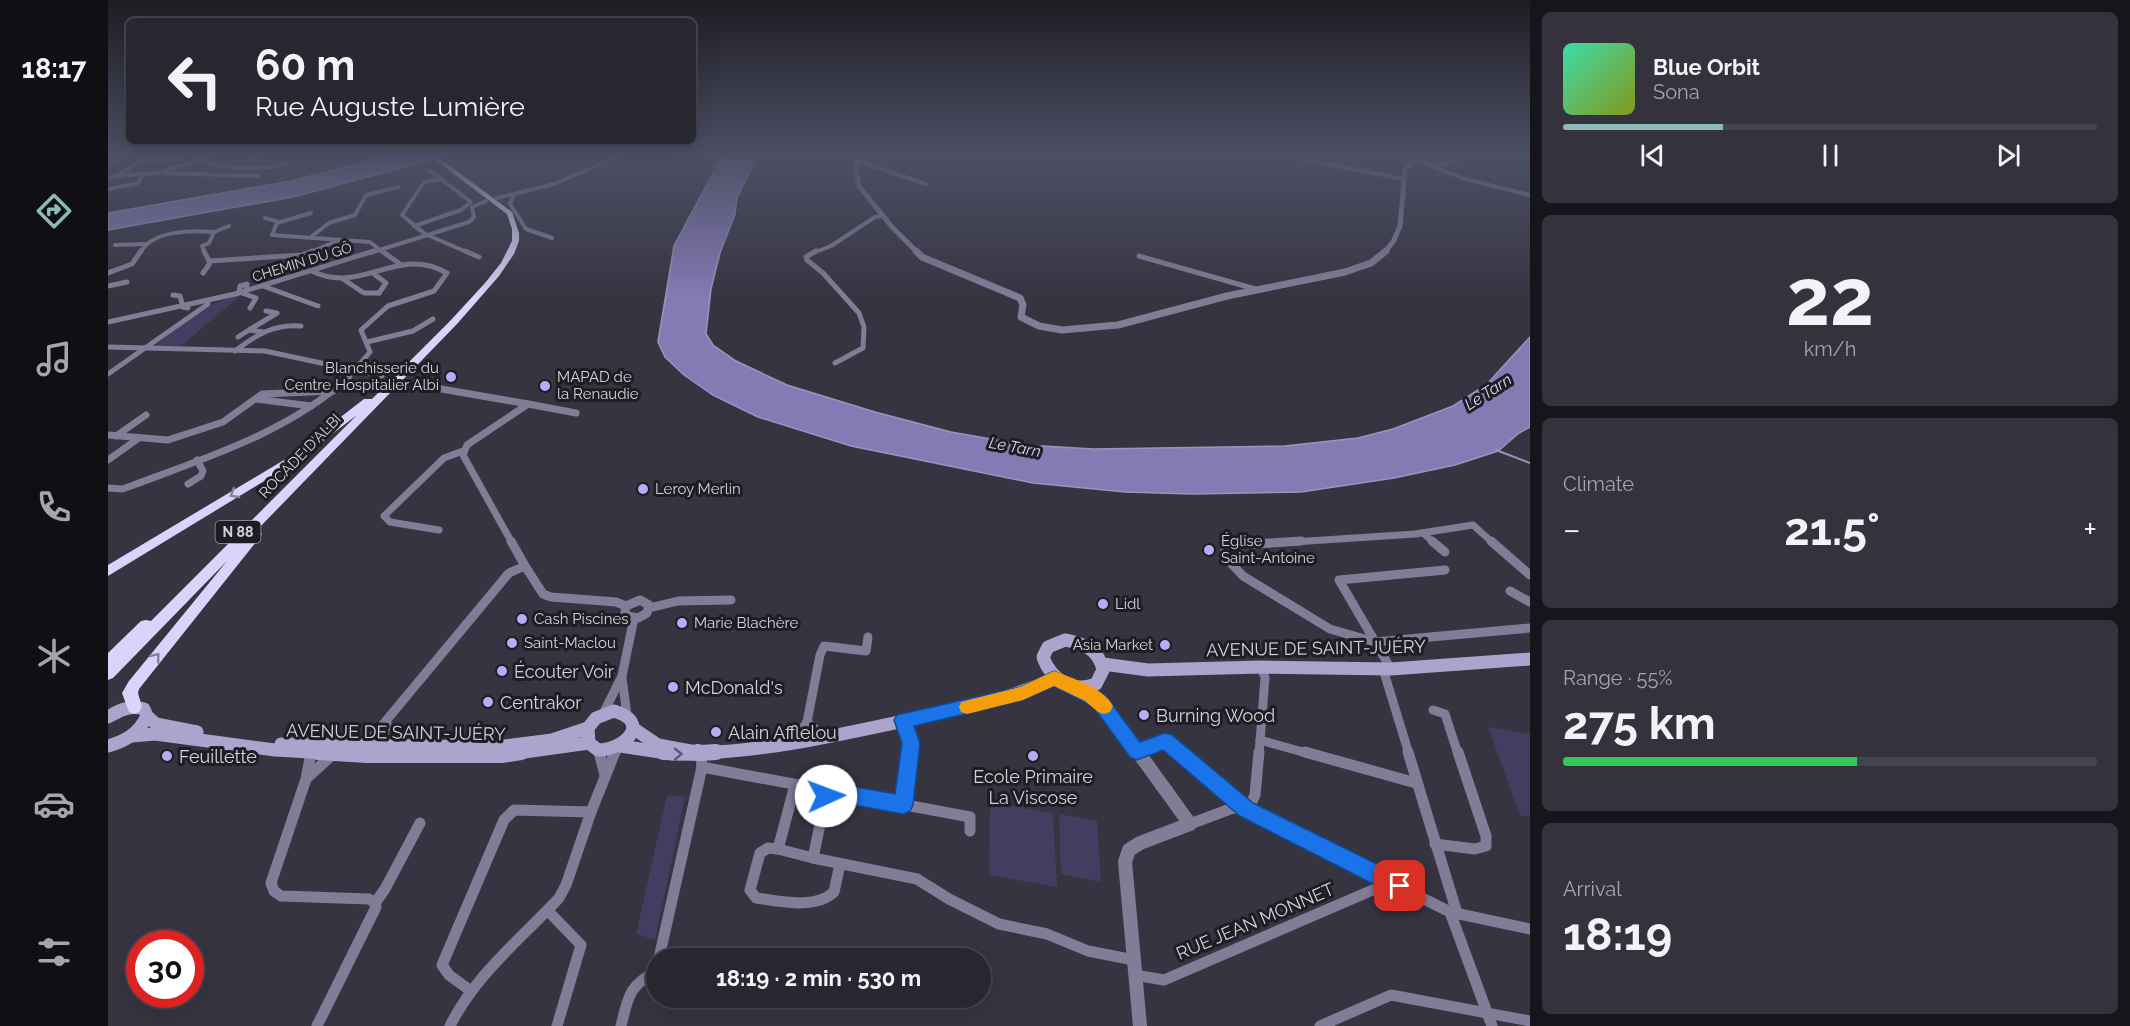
<!DOCTYPE html>
<html lang="en">
<head>
<meta charset="utf-8">
<style>
	body { margin:0; font-family:Raleway,sans-serif; background:#34333d; color:#f1f3f6; height:100vh; display:flex; flex-direction:column; font-size:22px; white-space:nowrap }
	* { box-sizing:border-box; margin:0 }
	p { font-size:20px; color:#a5a5ab }
	.icon { flex:none; width:33px; height:33px; fill:none; stroke:currentColor; stroke-width:2; stroke-linecap:round; stroke-linejoin:round }
	.map { position:relative; flex:1; overflow:hidden }
	.sheet { display:flex; flex-direction:column; gap:12px; padding:12px; background:#16151b; width:600px }
	.sheet>* { flex:none }
	.hud { position:absolute; left:18px; top:18px; width:570px; height:126px; border-radius:9px; box-shadow:0 6px 24px #0002,0 0 0 2px #44444d; background:#282731; color:#f1f3f6; overflow:hidden }
	.speed { position:absolute; left:18px; top:930px; display:flex; gap:12px; font-size:30px; font-weight:700; text-align:center }
	.speed>* { display:grid; place-content:center; width:78px; height:78px; border-radius:50%; background:#282731; box-shadow:0 6px 24px #0002,0 0 0 2px #44444d; line-height:1 }
	.speed .limit { border:9px solid #d22; background:#fff; color:#111 }
	.pin { position:absolute; display:grid; place-items:center; width:51px; height:51px; color:#fff; margin:-26px; border-radius:12px; box-shadow:0 3px 9px #0006 }
	.me { position:absolute; width:66px; margin:-33px; rotate:88deg; stroke-linejoin:round; filter:drop-shadow(0 0 4px #0008) }
	.turn { display:flex; align-items:center; gap:21px; height:126px; padding:0 30px; font-size:27px }
	.turn .icon { width:78px; height:78px; stroke-width:2.5 }
	.turn b { display:block; font-size:42px; line-height:51px }
	.big { font-size:45px; font-weight:700; line-height:1.1 }
	.sheet .widget { flex:1; display:flex; flex-direction:column; justify-content:center; gap:9px; min-width:0; padding:0 21px; border-radius:9px; background:#34333d }
	.sheet .dial { align-items:center; gap:0 }
	.dial b { font-size:78px; line-height:1 }
	.song { display:flex; align-items:center; gap:18px }
	.cover { width:72px; height:72px; border-radius:9px; background:linear-gradient(135deg,hsl(160 70% 55%),hsl(70 70% 35%)) }
	.played { height:6px; border-radius:3px; background:linear-gradient(90deg,#8bbbb9 30%,#44444d 30%) }
	.keys { display:flex; justify-content:space-around; direction:ltr }
	.heat { display:flex; justify-content:space-between; align-items:center; font-size:33px; direction:ltr }
	.charge { height:9px; border-radius:4px; background:linear-gradient(90deg,#34c759 55%,#44444d 0) }
	.trip { position:absolute; left:538px; top:948px; width:345px; height:60px; border-radius:30px; background:#282731; box-shadow:0 6px 24px #0002,0 0 0 2px #44444d; font-weight:700; line-height:60px; text-align:center }
	main { display:flex; flex:1; min-height:0 }
	.tabs { display:flex; flex-direction:column; width:108px; justify-content:space-around; align-items:center; background:#101014; color:#a5a5ab }
	.tabs .icon { width:42px; height:42px }
	.tabs .current { color:#8bbbb9 }
	.tabs b { font-size:27px; color:#f1f3f6 }
	.map>svg:first-child { display:block }
</style>
</head>
<body>
<main>
<nav class="tabs">
<b>18:17</b>
<svg class="icon current" aria-label="directions" viewBox="0 0 24 24"><path d="M12 3l9 9-9 9-9-9zM9 14v-3h6M13 9l2 2-2 2"/></svg>
<svg class="icon" aria-label="music" viewBox="0 0 24 24"><path d="M9 18V5l10-2v13"/><circle cx="6" cy="18" r="3"/><circle cx="16" cy="16" r="3"/></svg>
<svg class="icon" aria-label="phone" viewBox="0 0 24 24"><path d="M5 4h4l2 5-3 2q2 4 5 5l2-3 5 2v4C11 20 4 13 5 4z"/></svg>
<svg class="icon" aria-label="climate" viewBox="0 0 24 24"><path d="M12 3v18M4 7l16 10M4 17L20 7"/></svg>
<svg class="icon" aria-label="car" viewBox="0 0 24 24"><path d="M5 17H2v-5l4-1 3-4h7l3 4 3 1v5h-3M9 17h6M6 11h13"/><circle cx="7" cy="17" r="2"/><circle cx="17" cy="17" r="2"/></svg>
<svg class="icon" aria-label="filters" viewBox="0 0 24 24"><path d="M4 7h16M4 17h16"/><circle cx="9" cy="7" r="2"/><circle cx="15" cy="17" r="2"/></svg>
</nav>
<div class="map">
<svg width="1422" height="1026" viewBox="0 0 1422 1026">
	<rect width="100%" height="100%" fill="#363441"/>
	<g fill="#443d61">
		<path d="M134,294L73,346H47C74,324 99,302 134,294Z"/>
		<polygon points="1380,727 1422,734 1422,817 1412,815"/>
		<polygon points="559,795 577,797 547,940 528,934"/>
		<polygon points="882,802 945,813 949,887 881,875"/>
		<polygon points="951,814 989,821 993,882 953,874"/>
	</g>
	<g fill="#857ab4" stroke="#9c94bf" stroke-width="1.5">
		<polygon points="286,154 346,154 185,197 0,230 0,213 183,181"/>
		<polygon points="615,154 651,154 629,198 627,214 612,253 603,289 598,334 605,345 628,361 679,385 767,412 843,432 917,445 986,449 1177,446 1250,438 1285,429 1345,406 1378,385 1422,337 1422,427 1411,433 1390,451 1347,465 1286,478 1193,492 1085,494 1017,492 925,483 743,446 650,417 605,395 576,375 557,357 550,342 566,246"/>
	</g>
	<g fill="none" stroke-linecap="round" stroke-linejoin="round">
		<polyline stroke="#9c94bf" stroke-width="2" points="1388,450 1422,463"/>
		<g stroke="#817d97" stroke-width="4">
			<polyline points="1168,154 1296,179"/>
			<polyline points="1305,159 1357,179 1422,195"/>
			<path d="M91,160C120,169 149,171 179,164"/>
			<polyline points="141,160 155,154"/>
			<polyline points="747,160 818,184"/>
			<polyline points="30,162 76,159"/>
			<polyline points="0,164 13,157 38,155"/>
			<polyline points="1324,165 1339,164 1361,154"/>
			<polyline points="56,173 151,176"/>
			<polyline points="9,176 39,157 36,154"/>
			<polyline points="0,177 49,173 110,154"/>
			<polyline points="0,189 30,183 34,175"/>
			<polyline points="406,194 402,204 418,229 444,238"/>
			<polyline points="389,198 446,184 516,154"/>
			<polyline points="203,213 169,223 164,235 262,242 276,253"/>
			<polyline points="157,218 171,222"/>
			<polyline points="306,226 353,210 363,202 321,170"/>
			<polyline points="306,226 317,234 294,215 316,182 334,179"/>
			<polyline points="106,232 121,226"/>
			<polyline points="317,234 361,253"/>
			<polyline points="204,236 221,223 247,215 258,195 291,187"/>
			<polyline points="7,245 37,244"/>
			<path d="M32,253C44,230 84,230 106,232L101,243L94,246L97,253"/>
			<polyline points="200,253 229,241"/>
			<polyline points="262,253 361,222 366,217 364,207 378,201"/>
			<polyline points="705,253 723,246 767,217 775,216"/>
		</g>
		<g stroke="#817d97" stroke-width="5">
			<polyline points="274,251 292,264"/>
			<polyline points="357,251 371,257"/>
			<polyline points="708,251 698,257 699,260 715,273 751,313 756,327 755,348 727,363"/>
			<polyline points="1031,256 1151,290"/>
			<polyline points="101,261 194,255 204,251"/>
			<path d="M204,271C254,296 289,244 339,273L326,291L280,306L253,330L262,352L239,379"/>
			<polyline points="0,273 24,264 33,251"/>
			<polyline points="95,273 102,263 96,251"/>
			<polyline points="266,274 278,283 271,293"/>
			<polyline points="235,279 256,293 271,293"/>
			<polyline points="0,286 19,282"/>
			<polyline points="155,286 210,306"/>
			<polyline points="131,293 132,286 139,284 138,291"/>
			<polyline points="134,293 148,298 142,308"/>
			<polyline points="65,295 72,296 75,307 80,308"/>
			<polyline points="0,322 127,294 266,251"/>
			<polyline points="155,332 141,330 169,313 158,311"/>
			<polyline points="130,337 141,330"/>
			<polyline points="259,342 305,331 325,319"/>
			<polyline points="0,347 157,351 274,376"/>
			<path d="M127,351C148,335 165,324 193,326"/>
			<polyline points="0,374 100,304"/>
		</g>
		<g stroke="#817d97" stroke-width="7">
			<polyline points="322,387 420,404 359,445 355,455 404,543"/>
			<polyline points="148,399 203,406"/>
			<polyline points="420,404 468,413"/>
			<polyline points="0,435 60,440 115,422 154,394 225,391"/>
			<polyline points="8,436 38,415"/>
			<polyline points="0,460 31,438"/>
			<polyline points="80,484 93,476 95,471 89,460"/>
			<path d="M0,488L14,489L23,486C100,457 178,433 240,378"/>
			<polyline points="331,530 282,522 276,516 336,458 355,451"/>
			<polyline points="1315,533 1326,543"/>
			<polyline points="1170,543 1307,534 1365,525 1385,543"/>
		</g>
		<g stroke="#817d97" stroke-width="9">
			<polyline points="1193,541 1116,546 1119,559 1135,576 1222,629 1267,642 1422,628"/>
			<polyline points="1324,541 1337,552"/>
			<polyline points="1383,541 1422,575"/>
			<polyline points="417,566 435,594 443,597 508,602 518,606"/>
			<polyline points="1402,591 1422,602"/>
			<polygon points="532,600 541,605 539,613 530,618 520,616 517,612 518,606"/>
			<polyline points="541,608 570,601 623,600"/>
			<polyline points="1275,669 1301,754"/>
			<polyline points="1283,669 1231,580 1337,570"/>
			<polyline points="514,678 519,715"/>
			<polyline points="1325,710 1337,714 1350,754"/>
			<polyline points="495,714 514,676 526,618"/>
			<polyline points="795,720 803,743 802,754"/>
			<polyline points="699,722 712,733 714,739"/>
			<polyline points="1152,740 1202,754"/>
			<polyline points="689,744 688,738 699,722 712,655 716,646 758,651 760,637"/>
			<polyline points="257,746 401,573 417,566 403,541"/>
			<polyline points="272,748 279,723"/>
			<polyline points="490,750 491,754"/>
			<polyline points="1029,751 1057,741 1072,754"/>
			<polyline points="507,754 509,748"/>
			<polyline points="1151,754 1157,678 1153,667"/>
		</g>
		<g stroke="#817d97" stroke-width="11">
			<polyline points="491,752 497,775"/>
			<polyline points="1071,752 1140,810 1342,912 1422,929"/>
			<polyline points="1197,752 1308,783"/>
			<polyline points="1300,752 1349,913"/>
			<polyline points="203,753 198,779 163,883 166,891 173,896 261,899 267,903 268,907 209,1026"/>
			<polyline points="593,753 594,767 862,817 862,831"/>
			<polyline points="199,778 223,756"/>
			<path d="M687,785L670,849L660,848L652,853L642,890L648,898C671,901 707,910 726,892L732,864"/>
			<polyline points="719,791 705,858 809,879 841,899 891,924 939,934 980,951 1026,960"/>
			<polyline points="795,805 802,752"/>
			<polyline points="1140,810 1147,795 1151,752"/>
			<polyline points="1082,824 1125,808 1137,809"/>
			<polyline points="1327,844 1367,849 1378,846 1378,836 1350,752"/>
			<polyline points="670,849 705,858"/>
			<polyline points="267,903 277,889 312,823"/>
			<polyline points="440,911 473,945 449,1026"/>
			<polyline points="1342,912 1384,1026"/>
			<polyline points="551,958 594,767"/>
			<polyline points="1027,975 1056,980 1267,889 1274,877"/>
			<polyline points="363,991 341,975 334,965 396,820 406,810 483,812"/>
			<path d="M342,1026C367,975 413,939 451,898L458,885L483,812L507,752"/>
			<path d="M513,1026C520,997 521,985 549,971"/>
			<polyline points="1212,1026 1283,995 1422,1021"/>
		</g>
		<g stroke="#817d97" stroke-width="5">
			<polyline points="746,154 751,186 784,227 810,253"/>
			<polyline points="1276,253 1285,242 1292,226 1297,170 1312,154"/>
		</g>
		<polyline stroke="#817d97" stroke-width="7" points="808,251 814,257 912,298 915,305 913,317 931,326 954,330 1010,325 1119,296 1237,272 1263,263 1278,251"/>
		<polyline stroke="#817d97" stroke-width="10" points="967,689 991,700 1032,754"/>
		<polyline stroke="#817d97" stroke-width="14" points="1030,752 1082,824 1032,843 1021,850 1017,862 1032,1026"/>
		<g stroke="#aba4cd" stroke-width="13">
			<path d="M957,640C976,643 991,650 995,670L988,684C965,693 943,680 935,657L940,647Z"/>
			<polyline points="995,664 1040,670 1153,667 1283,669 1422,659"/>
			<path d="M506,711C544,722 517,750 490,750L481,743L480,728L488,718Z"/>
			<polyline points="39,716 48,724 89,732"/>
			<path d="M0,717C12,710 22,705 36,709L39,716C31,733 18,741 0,746"/>
			<polyline points="525,728 550,745 593,753 570,754"/>
			<polyline points="24,736 47,734 167,750 238,754"/>
			<polyline points="173,744 388,747 444,740 480,728"/>
			<polyline points="512,746 565,754"/>
			<path d="M593,753C666,750 735,734 805,719C854,708 901,700 946,678"/>
			<polyline points="402,754 481,743"/>
		</g>
		<g stroke="#aba4cd" stroke-width="16">
			<polyline points="210,752 259,755 394,755 413,752"/>
			<polyline points="555,752 593,753 590,752"/>
			<polyline points="593,753 608,752"/>
		</g>
		<polygon fill="#dad4fb" fill-rule="evenodd" points="319,154 326,154 404,212 411,233 411,241 406,254 391,276 349,324 149,530 154,534 152,537 31,689 30,693 34,707 31,712 26,714 21,712 14,693 21,681 119,561 5,678 0,680 0,653 33,621 38,620 43,621 249,415 189,461 0,576 0,565 181,457 256,399 264,399 343,320 377,283 393,263 404,241 404,229 399,214"/>
	</g>
	<defs><path id="oneway-chevron" d="M-2-3.5L2.5 0L-2 3.5" fill="none" stroke-width="1.6" stroke-linecap="round" stroke-linejoin="round" transform="scale(1.5)"/></defs>
	<g stroke="#85829a">
		<use href="#oneway-chevron" transform="translate(126 494) rotate(149)"/>
		<use href="#oneway-chevron" transform="translate(48 657) rotate(-51)"/>
	</g>
	<use stroke="#5d5a6f" href="#oneway-chevron" transform="translate(570 754) rotate(-1)"/>
	<linearGradient id="sky" x2="0" y2="1"><stop stop-color="#1e1d24"/><stop offset="0.52" stop-color="#4c5065"/><stop offset="1" stop-color="#4c5065" stop-opacity="0"/></linearGradient>
	<rect width="1422" height="298" fill="url(#sky)"/>
	<polygon fill="#1a73e8" stroke="#114b97" stroke-width="1.5" points="946,671 997,695 1032,742 1057,733 1064,735 1145,803 1299,879 1302,886 1299,894 1292,897 1285,894 1132,816 1055,750 1029,760 1022,757 985,706 946,686 915,700 806,726 812,743 805,805 802,811 795,814 725,801 718,805 711,802 708,796 712,784 719,782 787,794 794,743 786,720 789,715 912,687"/>
	<path fill="#f59e0b" d="M946,671C964,678 996,688 1005,706L1002,712L996,714L990,712L977,701L946,686L915,700L859,714L853,712L851,707L853,702L912,687Z"/>
	<g fill="#b9abf7" stroke="#1e1d23" stroke-width="2">
		<circle cx="343" cy="377" r="6"/>
		<circle cx="437" cy="386" r="6"/>
		<circle cx="535" cy="489" r="6"/>
		<circle cx="1101" cy="550" r="6"/>
		<circle cx="995" cy="604" r="6"/>
		<circle cx="414" cy="619" r="6"/>
		<circle cx="574" cy="623" r="6"/>
		<circle cx="404" cy="643" r="6"/>
		<circle cx="1057" cy="645" r="6"/>
		<circle cx="394" cy="671" r="6"/>
		<circle cx="565" cy="687" r="6"/>
		<circle cx="380" cy="702" r="6"/>
		<circle cx="1036" cy="715" r="6"/>
		<circle cx="608" cy="732" r="6"/>
		<circle cx="59" cy="756" r="6"/>
		<circle cx="925" cy="756" r="6"/>
	</g>
	<g text-anchor="middle" dominant-baseline="central" stroke-width="6" stroke-linejoin="round" paint-order="stroke">
		<g font-size="14" fill="#d3d2da" stroke="#1e1d23">
			<text transform="translate(194 262) rotate(-17)">CHEMIN DU GÔ</text>
		</g>
		<rect fill="#1e1d23" stroke="#9d9ca3" stroke-width="1.5" x="107.5" y="521" width="45" height="22" rx="4.5"/>
		<g font-size="14" font-weight="bold" fill="#d3d2da">
			<text x="130" y="532">N 88</text>
		</g>
		<g font-size="15" fill="#d3d2da" stroke="#1e1d23" text-anchor="start">
			<text x="331" y="368" text-anchor="end">Blanchisserie du<tspan x="331" dy="17">Centre Hospitalier Albi</tspan></text>
			<text x="449" y="377">MAPAD de<tspan x="449" dy="17">la Renaudie</tspan></text>
			<text x="547" y="489">Leroy Merlin</text>
			<text x="1113" y="541">Église<tspan x="1113" dy="17">Saint-Antoine</tspan></text>
			<text x="1007" y="604">Lidl</text>
			<text x="426" y="619">Cash Piscines</text>
			<text x="586" y="623">Marie Blachère</text>
			<text x="416" y="643">Saint-Maclou</text>
			<text x="1045" y="645" text-anchor="end">Asia Market</text>
		</g>
		<g font-size="15" fill="#d3d2da" stroke="#1e1d23">
			<text transform="translate(192 456) rotate(-46)">ROCADE D'ALBI</text>
		</g>
		<g font-size="16" font-style="italic" fill="#dad5f7" stroke="#1e1d23">
			<text transform="translate(1380 392) rotate(-33)">Le Tarn</text>
			<text transform="translate(907 447) rotate(10)">Le Tarn</text>
		</g>
		<g font-size="18" fill="#d3d2da" stroke="#1e1d23">
			<text transform="translate(1208 648) rotate(-1)">AVENUE DE SAINT-JUÉRY</text>
			<text transform="translate(288 732) rotate(1)">AVENUE DE SAINT-JUÉRY</text>
			<text transform="translate(1147 921) rotate(-23)">RUE JEAN MONNET</text>
		</g>
		<g font-size="18" fill="#d3d2da" stroke="#1e1d23" text-anchor="start">
			<text x="406" y="671">Écouter Voir</text>
			<text x="577" y="687">McDonald's</text>
			<text x="392" y="702">Centrakor</text>
			<text x="1048" y="715">Burning Wood</text>
			<text x="620" y="732">Alain Afflelou</text>
			<text x="71" y="756">Feuillette</text>
			<text x="925" y="776" text-anchor="middle">Ecole Primaire<tspan x="925" dy="21">La Viscose</tspan></text>
		</g>
	</g>
</svg>
<div class="speed"><div class="limit">30</div></div>
<div class="pin" style="left:1292px;top:886px;background:#d93025"><svg class="icon" aria-label="arrive" viewBox="0 0 24 24"><path d="M6 21V4h12l-3 4 3 4H6"/></svg></div>
<svg class="me" style="left:718px;top:796px" viewBox="-20 -20 40 40"><circle r="19" fill="#fff"/><path d="M0-13L10 11 0 6-10 11z" fill="#1a73e8"/></svg>
<div class="trip">18:19 · 2 min · 530 m</div>
<div class="hud">
<div class="turn"><svg class="icon" aria-label="left" viewBox="0 0 24 24"><path d="M17 20v-9H6M10 6l-5 5 5 5"/></svg><div><b>60 m</b>Rue Auguste Lumière</div></div>
</div>
</div>
<section class="sheet">
<div class="widget">
<div class="song"><i class="cover"></i><div><b>Blue Orbit</b><p>Sona</p></div></div>
<div class="played"></div>
<div class="keys"><svg class="icon" aria-label="previous" viewBox="0 0 24 24"><path d="M18 5L8 12l10 7zM5 5v14"/></svg><svg class="icon" aria-label="pause" viewBox="0 0 24 24"><path d="M8 5v14M16 5v14"/></svg><svg class="icon" aria-label="next" viewBox="0 0 24 24"><path d="M6 5l10 7-10 7zM19 5v14"/></svg></div>
</div>
<div class="widget dial"><b>22</b><p>km/h</p></div>
<div class="widget"><p>Climate</p>
<div class="heat"><a>−</a><b class="big">21.5°</b><a>+</a></div>
</div>
<div class="widget"><p>Range · 55%</p><b class="big">275 km</b><div class="charge"></div></div>
<div class="widget"><p>Arrival</p><b class="big">18:19</b></div>
</section>
</main>
</body>
</html>
